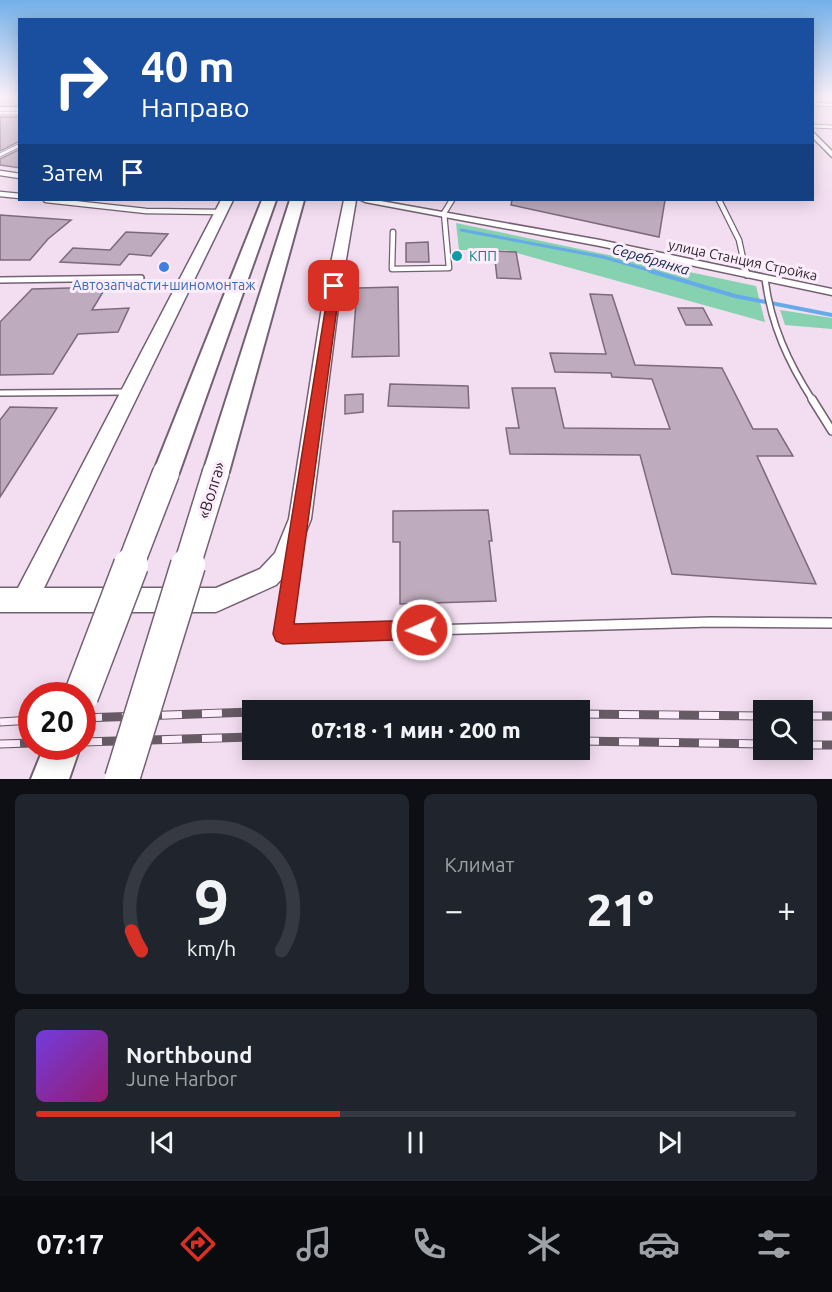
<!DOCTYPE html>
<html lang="ru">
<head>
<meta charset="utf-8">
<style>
	body { margin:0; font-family:Ubuntu,sans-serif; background:#20242c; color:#f1f3f6; height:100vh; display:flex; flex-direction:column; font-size:22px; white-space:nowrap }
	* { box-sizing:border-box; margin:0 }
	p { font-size:20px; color:#9ea1a6 }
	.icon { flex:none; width:33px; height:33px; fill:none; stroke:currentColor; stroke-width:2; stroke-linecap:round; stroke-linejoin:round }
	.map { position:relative; height:779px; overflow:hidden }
	.sheet { display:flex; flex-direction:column; gap:15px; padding:15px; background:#0d0f14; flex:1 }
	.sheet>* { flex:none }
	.banner { position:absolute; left:18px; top:18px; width:796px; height:183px; border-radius:0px; box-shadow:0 3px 15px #0003; background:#1a4fa0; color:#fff; overflow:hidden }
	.controls { position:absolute; left:753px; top:700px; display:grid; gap:12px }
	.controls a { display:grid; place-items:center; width:60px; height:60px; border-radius:0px; background:#171b24; box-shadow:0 3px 15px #0003; font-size:30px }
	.speed { position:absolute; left:18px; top:682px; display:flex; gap:12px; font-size:30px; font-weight:700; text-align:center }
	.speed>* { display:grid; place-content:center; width:78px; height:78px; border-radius:50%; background:#171b24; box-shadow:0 3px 15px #0003; line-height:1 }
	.speed .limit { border:9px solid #d22; background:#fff; color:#111 }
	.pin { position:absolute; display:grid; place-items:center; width:51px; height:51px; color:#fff; margin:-26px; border-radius:12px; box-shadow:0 3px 9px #0006 }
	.me { position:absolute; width:66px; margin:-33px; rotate:268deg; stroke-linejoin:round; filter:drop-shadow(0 0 4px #0008) }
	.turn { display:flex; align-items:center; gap:21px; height:126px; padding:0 24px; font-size:27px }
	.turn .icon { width:78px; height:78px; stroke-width:2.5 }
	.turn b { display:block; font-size:42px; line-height:51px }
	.then { display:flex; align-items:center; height:57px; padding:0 24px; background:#0003; gap:12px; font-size:22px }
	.big { font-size:45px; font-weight:800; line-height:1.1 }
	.sheet .tile { flex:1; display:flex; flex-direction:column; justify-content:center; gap:9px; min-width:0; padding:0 21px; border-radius:9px; background:#20242c }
	.sheet .dial { align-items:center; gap:0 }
	.dial svg { height:156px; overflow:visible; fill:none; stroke:#363941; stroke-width:7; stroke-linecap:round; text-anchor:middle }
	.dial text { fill:#f1f3f6; stroke:none }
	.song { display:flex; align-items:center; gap:18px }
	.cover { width:72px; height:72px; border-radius:9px; background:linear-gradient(135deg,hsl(260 70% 55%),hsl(320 70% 35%)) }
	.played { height:6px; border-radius:3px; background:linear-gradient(90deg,#d93025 40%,#363941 40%) }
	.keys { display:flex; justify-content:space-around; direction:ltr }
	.heat { display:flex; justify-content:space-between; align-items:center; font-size:33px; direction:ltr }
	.sheet .tiles { flex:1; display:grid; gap:15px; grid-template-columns:1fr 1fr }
	.tile:last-child { grid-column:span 2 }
	.trip { position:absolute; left:242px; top:700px; width:348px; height:60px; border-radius:0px; background:#171b24; box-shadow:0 3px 15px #0003; font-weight:800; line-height:60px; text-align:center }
	.dock { display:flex; height:96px; justify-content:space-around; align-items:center; background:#090b0e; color:#9ea1a6 }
	.dock .icon { width:42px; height:42px }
	.dock .selected { color:#d93025 }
	.dock b { font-size:27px; color:#f1f3f6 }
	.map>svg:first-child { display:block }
</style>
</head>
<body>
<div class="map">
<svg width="832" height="779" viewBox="0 0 832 779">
	<rect width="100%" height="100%" fill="#f3def1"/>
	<g fill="#86d1af">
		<polygon points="456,223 756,286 765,322 506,250 459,250"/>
		<polygon points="780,310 832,318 832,329 785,325"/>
	</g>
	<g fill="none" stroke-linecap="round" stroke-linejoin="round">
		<polyline stroke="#65aae9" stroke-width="3" points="461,230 603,257 655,272"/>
		<polyline stroke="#65aae9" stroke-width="4" points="650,271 735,296 832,315"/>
	</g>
	<g fill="#beabbd" stroke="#7c6a7b" stroke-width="1.5">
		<polygon points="0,117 20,117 20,141 0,151"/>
		<polygon points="20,149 20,168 0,165 0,159"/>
		<polygon points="512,200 665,200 659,237 511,205"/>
		<polygon points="0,215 71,220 48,239 30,260 0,260"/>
		<polygon points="126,232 168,234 151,256 129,254 120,265 60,262 73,248 110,250"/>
		<polygon points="428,242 429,262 406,262 406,243"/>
		<polygon points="494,251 516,252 521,279 497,278"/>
		<polygon points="106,287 92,310 129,308 118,332 78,334 53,374 0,375 0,322 32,289"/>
		<polygon points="398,287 399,356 352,357 357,288"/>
		<polygon points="590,294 612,295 635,365 722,368 753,429 777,429 793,456 757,456 816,584 672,574 640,455 510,454 506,428 519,428 512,388 555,388 564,428 670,429 652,379 612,377 611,373 555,372 550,353 606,354"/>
		<polygon points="678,308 703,308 712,325 686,325"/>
		<polygon points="390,384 468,386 469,408 388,406"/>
		<polygon points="363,394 363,412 345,414 345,395"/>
		<polygon points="10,407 57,408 0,497 0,420"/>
		<polygon points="488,510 492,541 489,541 496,601 400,604 400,542 393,542 393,511"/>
	</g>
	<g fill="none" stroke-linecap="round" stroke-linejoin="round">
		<g stroke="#736172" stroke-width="4.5">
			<g id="lane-far4">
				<polyline points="813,104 832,105"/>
				<polyline points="0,113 20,113"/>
				<polyline points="813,126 832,127"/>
				<polyline points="0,155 20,145"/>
			</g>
		</g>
		<g stroke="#736172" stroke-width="7">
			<g id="lane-far3">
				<polyline points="0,173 20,176"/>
				<polyline points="0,194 20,196"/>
				<polyline points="46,200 146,211 220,212"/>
				<polyline points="719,200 739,240 746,272"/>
				<polyline points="393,232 392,269 449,268 444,213 452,200"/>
			</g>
		</g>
		<g stroke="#736172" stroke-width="8">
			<g id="lane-far2">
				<polyline points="746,271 747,275"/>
				<path d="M765,279C771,325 788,362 813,401"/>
				<polyline points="0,280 141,278"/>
				<polyline points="0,393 128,392"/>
			</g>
		</g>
		<g stroke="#736172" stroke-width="10">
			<g id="lane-far1">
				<polyline points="812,399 832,431"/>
				<polyline points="294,566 296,552"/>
			</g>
		</g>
		<g stroke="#736172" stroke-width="12">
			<polyline id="lane" points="294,565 283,634 711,622 832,623"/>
		</g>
		<g stroke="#736172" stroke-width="3">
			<g id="street">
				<rect x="0" y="107" width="20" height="4"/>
				<polygon points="813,132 832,151 832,157 813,138"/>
				<polygon points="361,200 375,200 600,240 832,289 832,295 600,246 365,202"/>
			</g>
		</g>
		<g stroke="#736172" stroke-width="3">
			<polygon id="secondary" points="221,200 233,200 44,588 216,588 260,569 275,553 289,519 322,307 344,200 356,200 338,307 311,519 291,569 276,585 216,612 0,612 0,588 18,588"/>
		</g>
		<g stroke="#736172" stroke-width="4">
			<g id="highway">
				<polygon points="262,200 276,200 179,473 175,481 166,485 157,481 153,473"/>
				<polygon points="290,200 304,200 229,472 225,480 216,484 207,480 203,472"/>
				<polygon points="44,747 80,747 69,779 31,779"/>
			</g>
		</g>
		<use href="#lane-far4" stroke="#fff" stroke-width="3"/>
		<use href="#lane-far3" stroke="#fff" stroke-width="4.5"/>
		<use href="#lane-far2" stroke="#fff" stroke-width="5"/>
		<use href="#lane-far1" stroke="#fff" stroke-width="7"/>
		<use href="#lane" stroke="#fff" stroke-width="9"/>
		<use href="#street" fill="#fff" fill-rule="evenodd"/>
		<use href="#secondary" fill="#fff" fill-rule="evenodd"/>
		<use href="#highway" fill="#fff" fill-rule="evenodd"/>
		<g stroke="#665a65" stroke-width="9">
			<g id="rail">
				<polyline points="267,711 332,711"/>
				<polyline points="579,714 764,716"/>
				<polyline points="802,716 832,716"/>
				<polyline points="82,718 252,712"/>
				<polyline points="0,722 32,720"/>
				<polyline points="579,741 764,744"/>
				<polyline points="82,742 252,737"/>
				<polyline points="0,744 32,743"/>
				<polyline points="802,745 832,745"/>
			</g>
		</g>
		<use href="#rail" stroke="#fdedfc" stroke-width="7" stroke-dasharray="20" stroke-linecap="butt"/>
		<g stroke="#736172" stroke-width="29" stroke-linecap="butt">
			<g id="highway-bridge-far1">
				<polyline points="130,566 166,473"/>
				<polyline points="187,566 216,472"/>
			</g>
		</g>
		<g stroke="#736172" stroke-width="37" stroke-linecap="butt">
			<g id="highway-bridge">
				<polyline points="81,696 131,565"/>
				<polyline points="122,779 188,565"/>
			</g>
		</g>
		<use href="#highway-bridge-far1" stroke="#fff" stroke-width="26"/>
		<use href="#highway-bridge" stroke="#fff" stroke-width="34"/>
	</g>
	<linearGradient id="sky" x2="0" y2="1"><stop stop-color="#73b0e8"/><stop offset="0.47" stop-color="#faf0f9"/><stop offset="1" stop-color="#faf0f9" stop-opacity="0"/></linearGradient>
	<rect width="832" height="204" fill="url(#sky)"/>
	<polygon fill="#d93025" stroke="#8d1f18" stroke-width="1.5" points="334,282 340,286 294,624 422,620 428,623 431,630 428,637 422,639 283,644 276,641 273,634 329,286"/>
	<circle fill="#0f9aa8" stroke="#fdedfc" stroke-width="2" cx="457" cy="256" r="6"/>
	<circle fill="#3f7fe0" stroke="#fdedfc" stroke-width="2" cx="164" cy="267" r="6"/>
	<g text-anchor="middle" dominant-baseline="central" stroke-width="6" stroke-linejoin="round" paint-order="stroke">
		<g font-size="14" fill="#0d838f" stroke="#fdedfc" text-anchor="start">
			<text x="469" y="256">КПП</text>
		</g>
		<g font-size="14" fill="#2c242b" stroke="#fdedfc">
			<text transform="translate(743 260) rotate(12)">улица Станция Стройка</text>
		</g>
		<g font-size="14" fill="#366cbe" stroke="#fdedfc">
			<text x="164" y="285">Автозапчасти+шиномонтаж</text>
		</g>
		<g font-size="15" font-style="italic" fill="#102d47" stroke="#fdedfc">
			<text transform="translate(651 259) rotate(16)">Серебрянка</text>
		</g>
		<g font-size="16" fill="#2c242b" stroke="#fdedfc">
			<text transform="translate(211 490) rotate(-73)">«Волга»</text>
		</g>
	</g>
</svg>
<div class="controls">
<a><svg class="icon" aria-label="search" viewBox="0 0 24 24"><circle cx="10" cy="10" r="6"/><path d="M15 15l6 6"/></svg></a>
</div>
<div class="speed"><div class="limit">20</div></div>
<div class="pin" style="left:334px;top:286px;background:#d93025"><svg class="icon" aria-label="arrive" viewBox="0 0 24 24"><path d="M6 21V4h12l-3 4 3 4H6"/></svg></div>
<svg class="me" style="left:422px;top:630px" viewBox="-20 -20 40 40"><circle r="17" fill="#d93025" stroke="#fff" stroke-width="3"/><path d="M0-11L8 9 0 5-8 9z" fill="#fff"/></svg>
<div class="trip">07:18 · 1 мин · 200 m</div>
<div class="banner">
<div class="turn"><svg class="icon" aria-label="right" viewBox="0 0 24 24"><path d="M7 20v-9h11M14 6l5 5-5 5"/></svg><div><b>40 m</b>Направо</div></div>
<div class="then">Затем<svg class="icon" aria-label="arrive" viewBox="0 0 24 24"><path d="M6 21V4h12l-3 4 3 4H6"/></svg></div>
</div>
</div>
<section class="sheet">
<div class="tiles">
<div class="tile dial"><svg viewBox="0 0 100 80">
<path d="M14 69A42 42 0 1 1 86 69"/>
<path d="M14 69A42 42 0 0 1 9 59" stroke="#d93025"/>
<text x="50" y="56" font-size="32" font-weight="700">9</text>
<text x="50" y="72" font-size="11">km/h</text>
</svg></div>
<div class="tile"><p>Климат</p>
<div class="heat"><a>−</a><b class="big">21°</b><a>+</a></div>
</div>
<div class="tile">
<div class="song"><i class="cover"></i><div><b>Northbound</b><p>June Harbor</p></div></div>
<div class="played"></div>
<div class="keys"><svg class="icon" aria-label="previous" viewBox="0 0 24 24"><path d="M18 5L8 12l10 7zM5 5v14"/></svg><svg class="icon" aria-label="pause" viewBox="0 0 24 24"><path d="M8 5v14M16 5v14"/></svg><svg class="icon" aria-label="next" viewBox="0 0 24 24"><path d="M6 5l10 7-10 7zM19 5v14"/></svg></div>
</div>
</div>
</section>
<nav class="dock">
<b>07:17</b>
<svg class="icon selected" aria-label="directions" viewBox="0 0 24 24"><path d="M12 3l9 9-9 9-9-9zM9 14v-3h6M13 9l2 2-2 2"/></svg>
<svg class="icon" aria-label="music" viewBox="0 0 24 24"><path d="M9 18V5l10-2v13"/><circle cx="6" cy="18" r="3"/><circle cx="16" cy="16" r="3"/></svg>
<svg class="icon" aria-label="phone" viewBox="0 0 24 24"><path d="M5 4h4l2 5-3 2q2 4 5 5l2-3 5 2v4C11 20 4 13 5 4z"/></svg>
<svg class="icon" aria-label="climate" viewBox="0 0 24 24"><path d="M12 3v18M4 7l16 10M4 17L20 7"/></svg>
<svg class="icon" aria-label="car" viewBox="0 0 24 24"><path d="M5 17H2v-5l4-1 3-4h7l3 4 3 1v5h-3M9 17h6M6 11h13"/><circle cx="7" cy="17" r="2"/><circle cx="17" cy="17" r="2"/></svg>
<svg class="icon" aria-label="filters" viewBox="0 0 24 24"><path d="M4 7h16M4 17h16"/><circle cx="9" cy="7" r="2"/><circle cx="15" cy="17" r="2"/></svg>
</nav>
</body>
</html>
